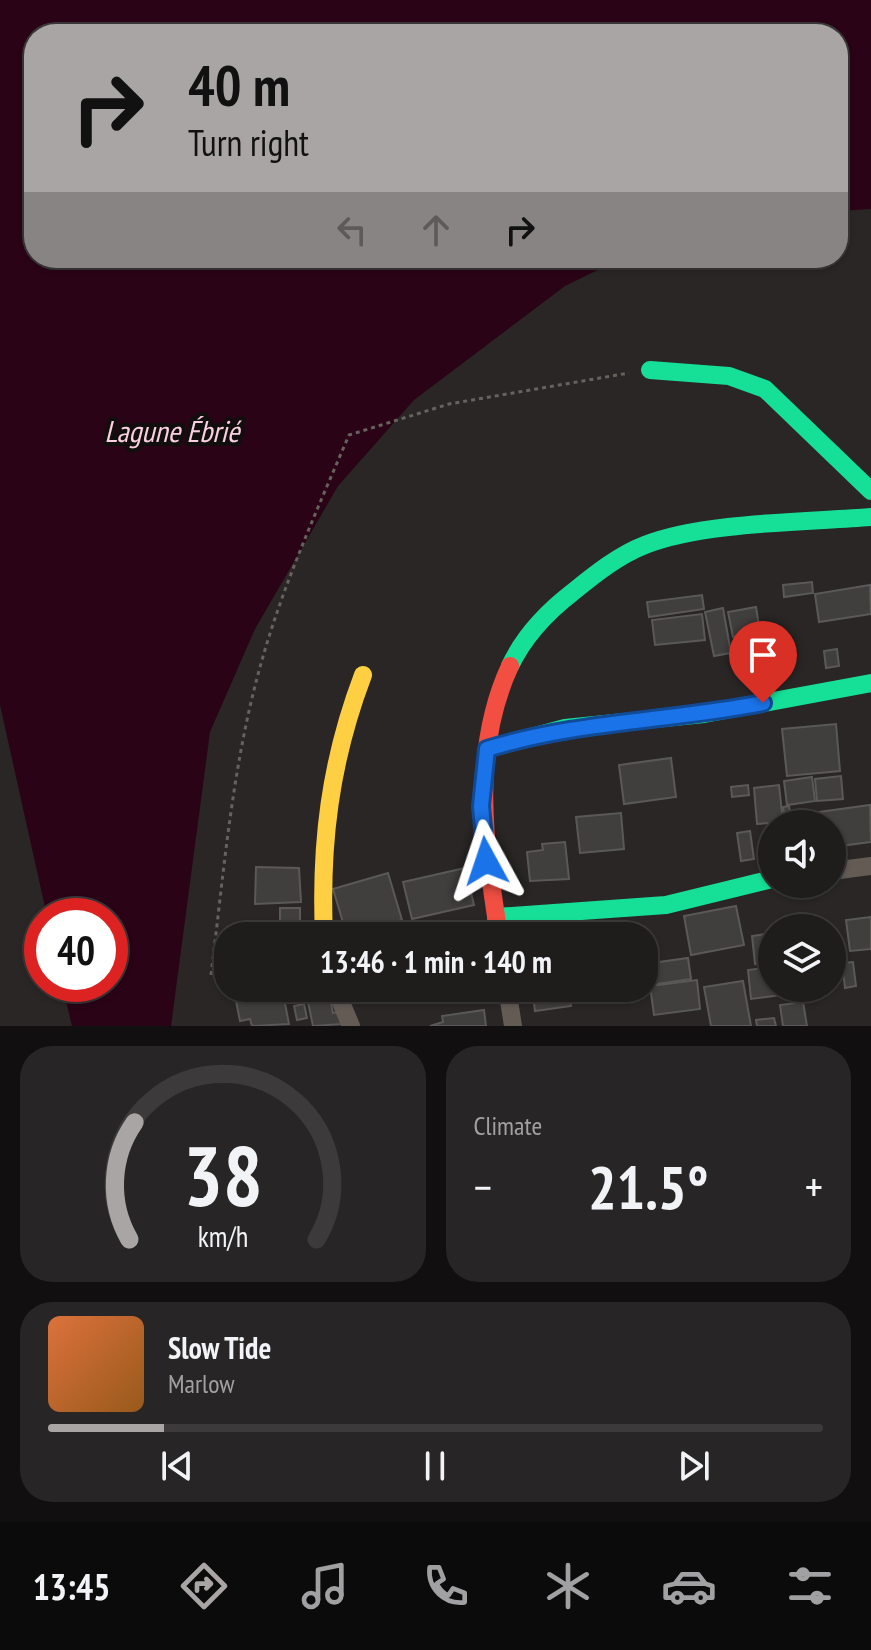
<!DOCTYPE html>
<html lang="en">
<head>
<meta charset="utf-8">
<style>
	body { margin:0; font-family:"PT Sans Narrow",sans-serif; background:#272525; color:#f1f3f6; height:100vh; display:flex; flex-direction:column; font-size:30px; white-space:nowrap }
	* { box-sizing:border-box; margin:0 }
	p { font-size:26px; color:#a1a1a3 }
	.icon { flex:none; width:44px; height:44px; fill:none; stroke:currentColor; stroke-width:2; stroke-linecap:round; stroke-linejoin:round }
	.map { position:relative; height:1026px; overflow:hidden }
	.panel { display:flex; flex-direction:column; gap:20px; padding:20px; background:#110f0f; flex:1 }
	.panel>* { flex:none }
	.banner { position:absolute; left:24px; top:24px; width:824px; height:244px; border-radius:32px; box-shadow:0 2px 6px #0004,0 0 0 2px #3c3a3b; background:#a9a5a4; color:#111; overflow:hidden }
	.tools { position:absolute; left:758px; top:810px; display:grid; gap:16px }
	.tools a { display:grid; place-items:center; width:88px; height:88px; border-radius:50%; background:#1f1c1c; box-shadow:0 2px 6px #0004,0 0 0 2px #3c3a3b; font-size:40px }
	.speed { position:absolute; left:24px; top:898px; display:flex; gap:16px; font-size:40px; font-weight:700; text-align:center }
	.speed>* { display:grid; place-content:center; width:104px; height:104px; border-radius:50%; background:#1f1c1c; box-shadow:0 2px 6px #0004,0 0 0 2px #3c3a3b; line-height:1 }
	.speed .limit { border:12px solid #d22; background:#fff; color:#111 }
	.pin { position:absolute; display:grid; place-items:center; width:68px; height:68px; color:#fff; margin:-82px -34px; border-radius:50% 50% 50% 0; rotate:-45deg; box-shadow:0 0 8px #0007 }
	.pin .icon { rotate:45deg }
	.me { position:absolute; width:88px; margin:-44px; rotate:355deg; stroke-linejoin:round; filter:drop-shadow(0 0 6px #0008) }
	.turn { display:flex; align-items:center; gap:28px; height:168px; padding:0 32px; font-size:36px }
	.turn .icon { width:104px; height:104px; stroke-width:2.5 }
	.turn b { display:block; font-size:56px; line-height:68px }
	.lanes { display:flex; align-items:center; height:76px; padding:0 32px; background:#0003; justify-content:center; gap:40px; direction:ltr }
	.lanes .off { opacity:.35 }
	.big { font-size:60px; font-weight:800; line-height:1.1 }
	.panel .widget { flex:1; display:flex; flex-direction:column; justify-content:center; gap:12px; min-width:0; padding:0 28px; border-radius:32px; background:#272525 }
	.panel .dial { align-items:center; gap:0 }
	.dial svg { height:208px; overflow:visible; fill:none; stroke:#3c3a3b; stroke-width:7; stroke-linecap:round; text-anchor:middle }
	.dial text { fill:#f1f3f6; stroke:none }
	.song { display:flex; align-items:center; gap:24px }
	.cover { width:96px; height:96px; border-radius:12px; background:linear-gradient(135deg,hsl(20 70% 55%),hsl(30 70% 35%)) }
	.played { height:8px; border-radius:4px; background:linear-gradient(90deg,#a9a5a4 15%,#3c3a3b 15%) }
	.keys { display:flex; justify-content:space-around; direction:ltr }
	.heat { display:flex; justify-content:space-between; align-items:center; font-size:44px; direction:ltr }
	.panel .tiles { flex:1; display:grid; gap:20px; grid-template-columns:1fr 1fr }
	.widget:last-child { grid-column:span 2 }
	.trip { position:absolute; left:214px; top:922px; width:444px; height:80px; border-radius:32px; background:#1f1c1c; box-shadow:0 2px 6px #0004,0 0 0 2px #3c3a3b; font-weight:800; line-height:80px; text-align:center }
	.tab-bar { display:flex; height:128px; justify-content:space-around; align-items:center; background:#0c0b0b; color:#a1a1a3 }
	.tab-bar .icon { width:56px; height:56px }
	.tab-bar .on { color:#a9a5a4 }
	.tab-bar b { font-size:36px; color:#f1f3f6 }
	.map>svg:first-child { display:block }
</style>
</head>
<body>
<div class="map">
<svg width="871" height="1026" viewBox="0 0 871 1026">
	<rect width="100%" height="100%" fill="#292625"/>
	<polygon fill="#2a0317" points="0,0 871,0 871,209 838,211 838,34 34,34 34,258 622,258 565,286 414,400 338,486 255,629 210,732 171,1026 72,1026 62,984 110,984 110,916 47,916 0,705"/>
	<g fill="#413e3e" stroke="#5a5858" stroke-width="2">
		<polygon points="812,582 813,593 784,597 783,585"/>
		<polygon points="870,585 871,614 819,622 815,594"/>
		<polygon points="702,595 704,609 649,617 647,602"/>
		<polygon points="756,607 760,632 733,637 728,612"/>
		<polygon points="723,608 731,653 714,656 705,612"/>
		<polygon points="702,614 705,640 655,645 652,620"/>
		<polygon points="837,649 839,666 826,668 824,651"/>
		<polygon points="761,650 761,664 750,664 749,651"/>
		<polygon points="836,724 840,771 787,776 782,729"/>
		<polygon points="671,758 676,797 624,804 619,765"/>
		<polygon points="841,776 843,799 817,801 815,779"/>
		<polygon points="812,777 815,801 787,805 784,781"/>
		<polygon points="748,785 749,795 732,797 731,787"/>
		<polygon points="779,785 783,822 757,824 754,788"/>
		<polygon points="870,805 871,842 832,847 832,824 819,824 818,812"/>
		<polygon points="789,806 792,824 786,824 783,807"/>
		<polygon points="621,813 624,849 580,853 576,817"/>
		<polygon points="750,831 754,859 741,861 737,833"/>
		<polygon points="565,842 569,879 530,881 527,852 543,850 542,844"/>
		<polygon points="772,844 772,857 767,857 766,845"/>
		<polygon points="256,867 299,868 301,902 255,904"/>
		<polygon points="465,868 474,905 412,919 403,882"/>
		<polygon points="388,873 402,920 347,936 333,889"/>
		<polygon points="736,906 744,945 691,955 684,916"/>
		<rect x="280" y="908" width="20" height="14"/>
		<polygon points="871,917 871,949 850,951 846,920"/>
		<polygon points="472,926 473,936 456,936 455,929"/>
		<polygon points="772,933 772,961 755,964 752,936"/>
		<polygon points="688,958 691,979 644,986 644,964"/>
		<polygon points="853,962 856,986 845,988 842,963"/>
		<polygon points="772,967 772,988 805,988 805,992 751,999 748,970"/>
		<polygon points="697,980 700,1009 654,1015 650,986"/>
		<polygon points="743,981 751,1026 711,1026 704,987"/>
		<polygon points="246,988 282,988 289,1024 252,1026 250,1019 240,1021 234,991"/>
		<polygon points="287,988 301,988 303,999 290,1002"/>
		<polygon points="305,988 328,988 333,1013 340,1011 343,1024 313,1026"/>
		<polygon points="431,988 454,988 434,996"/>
		<rect x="490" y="988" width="11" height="10"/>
		<polygon points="532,988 568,988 571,1006 535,1011"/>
		<polygon points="803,1002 807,1026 783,1026 780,1005"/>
		<polygon points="304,1004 307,1018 297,1020 294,1006"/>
		<polygon points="484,1010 486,1026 430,1026 443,1022 442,1016"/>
		<polygon points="774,1018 776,1026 757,1026 756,1020"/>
	</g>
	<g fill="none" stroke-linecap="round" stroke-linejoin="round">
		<path stroke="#67625d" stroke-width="3" stroke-dasharray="4 4" stroke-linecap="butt" d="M211,975C223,879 231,780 255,686C277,598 314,517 349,435L449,404L629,373"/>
		<g stroke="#635b54" stroke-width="18">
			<polyline points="832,871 871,866"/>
			<polyline points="335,988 351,1026"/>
			<polyline points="507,988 513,1026"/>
		</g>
		<g stroke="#16e098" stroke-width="18">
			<polyline points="650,370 729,376 765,389 871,491"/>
			<path d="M510,666C524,636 547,612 573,592C595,574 619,555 645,545C702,522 808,522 871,517"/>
			<polyline points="487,749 565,728 704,714 871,683"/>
			<polyline points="496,917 666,905 772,879"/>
		</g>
		<path stroke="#ffcf43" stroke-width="18" d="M324,936C320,844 330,762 363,675"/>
		<path stroke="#f24e42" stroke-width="18" d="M499,936C485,845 470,752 510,666"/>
	</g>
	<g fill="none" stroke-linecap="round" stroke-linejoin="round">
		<g stroke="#114b97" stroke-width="20">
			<path id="route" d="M486,861L481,806L487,749C577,721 671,721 763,703"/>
		</g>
		<use href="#route" stroke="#1a73e8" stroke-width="14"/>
	</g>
	<g text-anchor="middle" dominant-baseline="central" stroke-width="8" stroke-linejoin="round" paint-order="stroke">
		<g font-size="30" font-style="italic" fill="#facfe0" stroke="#110f0e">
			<text x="172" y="430">Lagune Ébrié</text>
		</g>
	</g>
</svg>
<div class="tools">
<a><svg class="icon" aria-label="sound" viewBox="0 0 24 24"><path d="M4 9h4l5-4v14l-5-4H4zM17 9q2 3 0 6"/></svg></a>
<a><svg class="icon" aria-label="layers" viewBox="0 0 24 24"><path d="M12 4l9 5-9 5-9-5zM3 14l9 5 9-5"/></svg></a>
</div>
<div class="speed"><div class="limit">40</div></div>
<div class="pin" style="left:763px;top:703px;background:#d93025"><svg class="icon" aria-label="arrive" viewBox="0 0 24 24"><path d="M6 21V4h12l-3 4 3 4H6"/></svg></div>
<svg class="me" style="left:486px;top:861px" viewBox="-20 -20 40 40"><path d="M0-17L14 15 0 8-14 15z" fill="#1a73e8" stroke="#fff" stroke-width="4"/></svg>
<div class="trip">13:46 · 1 min · 140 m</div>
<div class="banner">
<div class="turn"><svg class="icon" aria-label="right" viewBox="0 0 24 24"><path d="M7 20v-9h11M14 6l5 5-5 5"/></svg><div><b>40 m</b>Turn right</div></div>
<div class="lanes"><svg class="icon off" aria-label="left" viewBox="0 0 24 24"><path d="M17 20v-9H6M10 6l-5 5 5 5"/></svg><svg class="icon off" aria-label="ahead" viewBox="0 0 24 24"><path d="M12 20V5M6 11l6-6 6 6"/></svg><svg class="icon" aria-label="right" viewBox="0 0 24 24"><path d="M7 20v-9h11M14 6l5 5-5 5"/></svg></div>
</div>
</div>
<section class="panel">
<div class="tiles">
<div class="widget dial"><svg viewBox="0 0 100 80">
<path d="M14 69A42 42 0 1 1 86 69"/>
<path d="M14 69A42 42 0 0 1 16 24" stroke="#a9a5a4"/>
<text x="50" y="56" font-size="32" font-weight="700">38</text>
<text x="50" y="72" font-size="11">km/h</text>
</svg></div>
<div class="widget"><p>Climate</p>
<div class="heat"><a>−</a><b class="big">21.5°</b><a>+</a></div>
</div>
<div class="widget">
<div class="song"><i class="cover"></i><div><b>Slow Tide</b><p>Marlow</p></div></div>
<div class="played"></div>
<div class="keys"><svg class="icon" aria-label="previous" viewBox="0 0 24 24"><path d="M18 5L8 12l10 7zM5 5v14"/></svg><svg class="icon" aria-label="pause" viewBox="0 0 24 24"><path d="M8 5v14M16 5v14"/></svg><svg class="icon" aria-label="next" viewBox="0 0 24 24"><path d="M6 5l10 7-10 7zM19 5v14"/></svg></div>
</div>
</div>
</section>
<nav class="tab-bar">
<b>13:45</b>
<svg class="icon on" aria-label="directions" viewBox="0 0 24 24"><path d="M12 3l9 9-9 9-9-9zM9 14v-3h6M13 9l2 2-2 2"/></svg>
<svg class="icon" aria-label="music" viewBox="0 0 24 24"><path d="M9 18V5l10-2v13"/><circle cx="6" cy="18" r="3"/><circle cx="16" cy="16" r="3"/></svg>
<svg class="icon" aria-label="phone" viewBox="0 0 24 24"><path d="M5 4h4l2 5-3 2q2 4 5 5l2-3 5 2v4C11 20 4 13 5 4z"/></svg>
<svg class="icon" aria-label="climate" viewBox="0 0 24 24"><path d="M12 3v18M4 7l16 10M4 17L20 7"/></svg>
<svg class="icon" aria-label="car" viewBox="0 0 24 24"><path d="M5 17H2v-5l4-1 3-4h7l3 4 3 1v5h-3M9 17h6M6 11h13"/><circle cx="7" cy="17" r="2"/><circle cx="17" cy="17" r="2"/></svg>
<svg class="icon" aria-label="filters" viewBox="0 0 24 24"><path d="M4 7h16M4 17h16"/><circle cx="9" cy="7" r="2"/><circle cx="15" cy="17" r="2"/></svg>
</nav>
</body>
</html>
